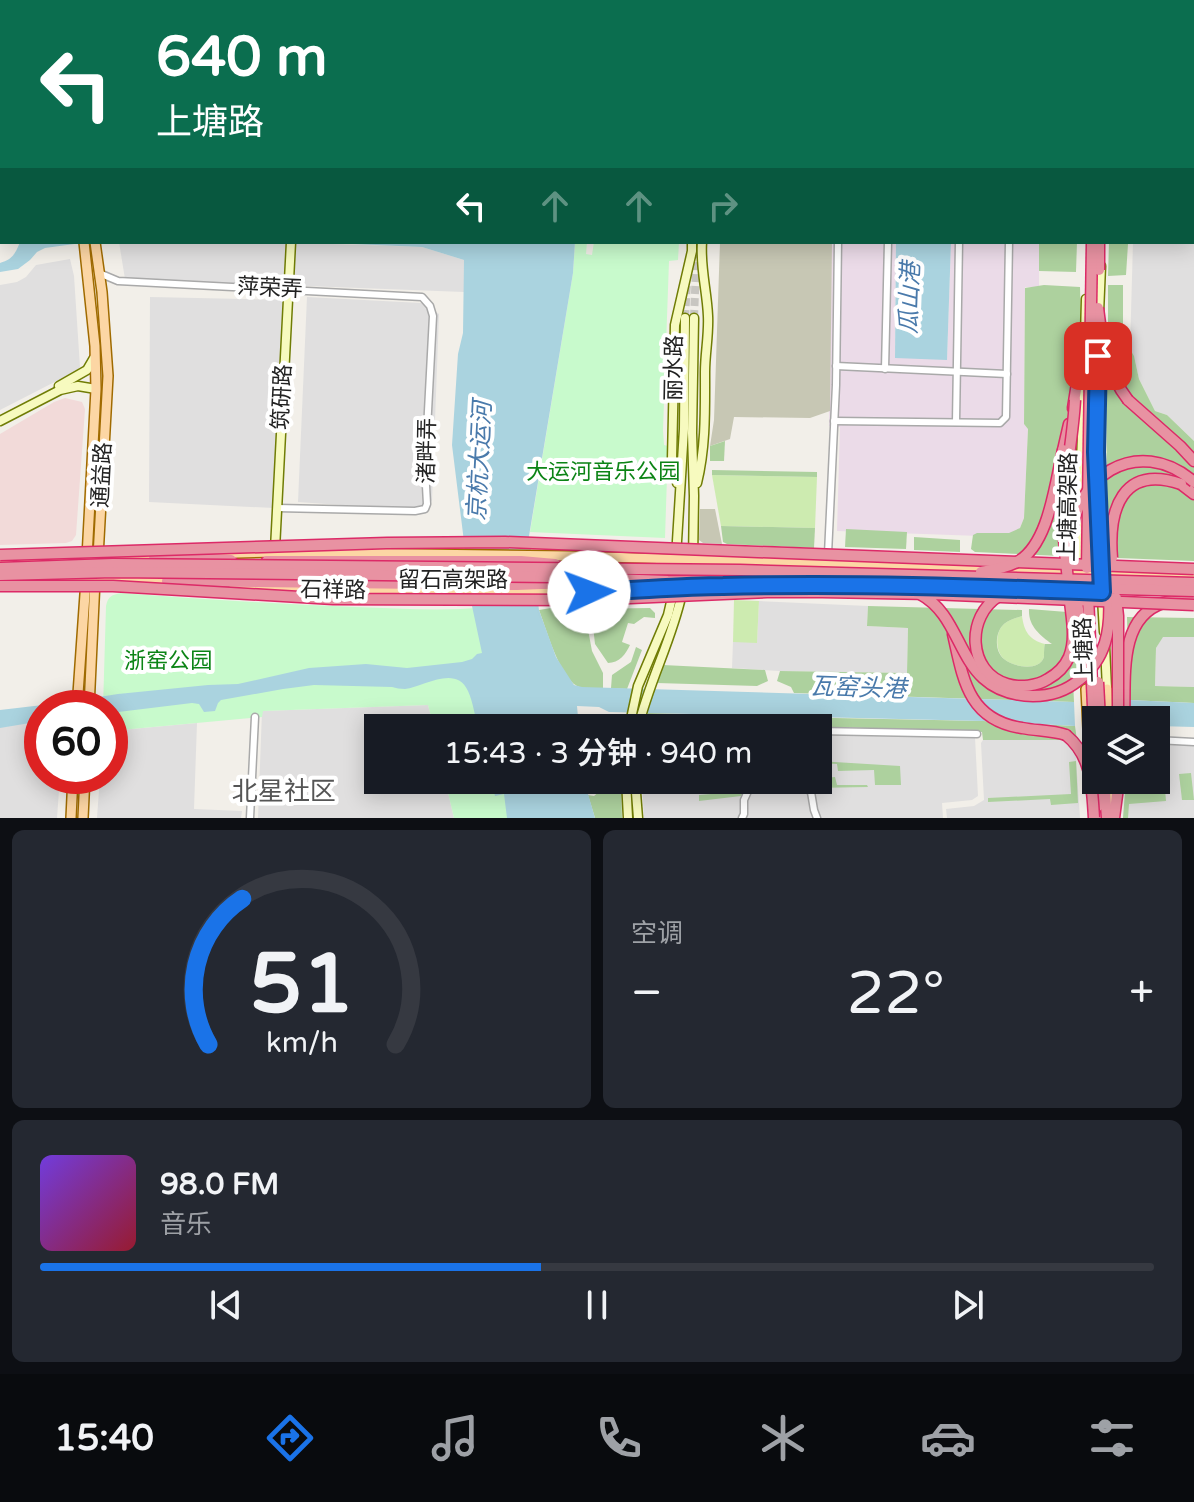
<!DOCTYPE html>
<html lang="zh">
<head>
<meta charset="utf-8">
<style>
	body { margin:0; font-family:"Varela Round","Noto Sans SC",sans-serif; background:#242831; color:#f1f3f6; height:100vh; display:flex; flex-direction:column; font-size:30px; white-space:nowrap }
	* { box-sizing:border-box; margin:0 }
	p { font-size:26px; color:#9ea1a6 }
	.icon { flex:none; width:44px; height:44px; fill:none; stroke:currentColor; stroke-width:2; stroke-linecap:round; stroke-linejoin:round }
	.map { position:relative; height:818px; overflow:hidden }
	.drawer { display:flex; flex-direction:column; gap:12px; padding:12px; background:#0d0f14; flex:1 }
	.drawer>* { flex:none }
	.guide { position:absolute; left:0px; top:0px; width:1194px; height:244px; box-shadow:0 4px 20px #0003; background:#0b6e4f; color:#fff; overflow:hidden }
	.buttons { position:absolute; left:1082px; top:706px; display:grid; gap:16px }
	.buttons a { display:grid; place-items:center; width:88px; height:88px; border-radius:0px; background:#171b24; box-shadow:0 4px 20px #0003; font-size:40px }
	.speed { position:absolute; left:24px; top:690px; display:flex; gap:16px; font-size:40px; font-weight:700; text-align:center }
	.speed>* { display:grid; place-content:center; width:104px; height:104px; border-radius:50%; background:#171b24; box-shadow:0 4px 20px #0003; line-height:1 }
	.speed .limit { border:12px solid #d22; background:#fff; color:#111 }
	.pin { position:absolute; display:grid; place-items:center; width:68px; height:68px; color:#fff; margin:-34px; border-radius:16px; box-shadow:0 4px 12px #0006 }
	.me { position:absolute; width:88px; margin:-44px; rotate:88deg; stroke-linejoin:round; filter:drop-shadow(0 0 6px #0008) }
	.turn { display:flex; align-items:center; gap:28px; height:168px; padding:0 24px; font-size:36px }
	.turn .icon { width:104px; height:104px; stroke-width:2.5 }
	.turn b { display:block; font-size:56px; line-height:68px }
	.lanes { display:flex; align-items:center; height:76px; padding:0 24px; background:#0003; justify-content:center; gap:40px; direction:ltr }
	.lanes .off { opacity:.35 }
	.big { font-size:60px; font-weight:600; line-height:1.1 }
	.drawer .widget { flex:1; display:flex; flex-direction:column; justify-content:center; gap:12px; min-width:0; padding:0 28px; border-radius:12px; background:#242831 }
	.drawer .dial { align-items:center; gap:0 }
	.dial svg { height:208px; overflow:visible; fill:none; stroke:#363941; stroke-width:7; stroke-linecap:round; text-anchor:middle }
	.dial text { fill:#f1f3f6; stroke:none }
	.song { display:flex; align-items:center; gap:24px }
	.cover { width:96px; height:96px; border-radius:12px; background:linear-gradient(135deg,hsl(260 70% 55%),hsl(350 70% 35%)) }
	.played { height:8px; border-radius:4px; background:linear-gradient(90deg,#1a73e8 45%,#363941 45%) }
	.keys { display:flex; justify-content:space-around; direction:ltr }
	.heat { display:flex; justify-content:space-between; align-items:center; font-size:44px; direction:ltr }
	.drawer .tiles { flex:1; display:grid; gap:12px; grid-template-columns:1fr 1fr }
	.widget:last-child { grid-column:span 2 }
	.trip { position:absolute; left:364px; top:714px; width:468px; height:80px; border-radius:0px; background:#171b24; box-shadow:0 4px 20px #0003; font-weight:600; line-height:80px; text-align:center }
	.menu { display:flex; height:128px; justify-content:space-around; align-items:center; background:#090b0e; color:#9ea1a6 }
	.menu .icon { width:56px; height:56px }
	.menu .active { color:#1a73e8 }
	.menu b { font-size:36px; color:#f1f3f6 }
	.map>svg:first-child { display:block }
</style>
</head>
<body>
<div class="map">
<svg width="1194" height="818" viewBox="0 0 1194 818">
	<rect width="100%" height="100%" fill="#f2efe9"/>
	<g fill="#e0dfdf">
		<polygon points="1045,0 1194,0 1194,28 1192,30 1192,2 1047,2"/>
		<polygon points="1194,50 1194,225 1192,224 1192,52"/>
		<polygon points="119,242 273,242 422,247 464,260 464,292 125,279"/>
		<polygon points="1133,242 1194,242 1194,441 1167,415 1155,411 1139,379 1134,356 1130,349"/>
		<polygon points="70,259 74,276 80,367 76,371 0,410 0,285 17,282 26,277 36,265"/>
		<polygon points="150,297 287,300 274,508 149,502"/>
		<polygon points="307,297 421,303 439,314 432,500 426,511 298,502"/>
		<polygon points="759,601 868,606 867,626 908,628 907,673 780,671 732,668 733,642 757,642"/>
		<polygon points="1163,636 1194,637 1194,687 1155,686 1156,648"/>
		<polygon points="428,705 434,728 378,728 378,780 445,780 454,818 258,818 262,711"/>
		<polygon points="42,714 42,776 60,776 57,818 0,818 0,719"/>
		<polygon points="197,723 194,809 242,811 241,818 97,818 100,776 110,776 110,731"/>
		<polygon points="818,733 975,737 978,796 972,800 942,803 943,818 644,818 642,780 818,780"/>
		<polygon points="983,740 1065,740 1074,751 1076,757 1080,818 947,818 946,809 974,806 984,800 981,743"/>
		<polygon points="1156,744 1194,745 1194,818 1123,818 1127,780 1156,780"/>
	</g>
	<polygon fill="#f2dad9" points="65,398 82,402 85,409 76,535 72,541 66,543 0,545 0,434 54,402"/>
	<polygon fill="#ebdbe8" points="830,242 896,242 895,357 947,359 951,242 1039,242 1039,287 1025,287 1024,424 1028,428 1024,518 1020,528 1009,537 837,531 840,427 829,426"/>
	<g fill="#c7c7b4">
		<polygon points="720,242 832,242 830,411 810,418 734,417 730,439 710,446 714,420"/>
		<polygon points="700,509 715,509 722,544 703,543 699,540"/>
	</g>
	<g fill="#cdebb0">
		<polygon points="712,475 817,477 815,528 721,526"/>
		<polygon points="734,600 759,601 757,643 733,642"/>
		<path d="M1022,616C1024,631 1029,640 1045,644C1044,645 1044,656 1044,657C1039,672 1013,667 1004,659C995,651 995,632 1004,624C1009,620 1016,618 1022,616Z"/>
	</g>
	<g fill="#add19e">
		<polygon points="1039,242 1077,242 1076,272 1039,271"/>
		<polygon points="1109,242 1133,242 1128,244 1126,275 1108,276"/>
		<polygon points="1044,285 1080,287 1081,325 1074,500 1061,542 1060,556 975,552 971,549 973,535 977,533 1009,533 1020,528 1024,518 1028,429 1024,424 1025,288"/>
		<polygon points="1108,285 1123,285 1123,324 1114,323 1113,340 1110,340 1108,325"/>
		<polygon points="1113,348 1130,349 1134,356 1139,379 1155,411 1167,415 1194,441 1194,561 1118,558 1108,507 1107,493 1106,373"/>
		<polygon points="725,441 724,461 710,461 710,446"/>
		<polygon points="712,470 817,472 817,477 712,475"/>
		<polygon points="721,526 815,528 814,548 727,544 723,542"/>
		<polygon points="846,529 907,532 906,549 845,547"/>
		<polygon points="914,537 960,540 960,552 914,550"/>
		<path d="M868,606L1022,610V616C1016,618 1009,620 1004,624C995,632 994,651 1004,659C1013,667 1039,672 1044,657C1044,656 1044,645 1045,644H1052C1040,635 1028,626 1029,609L1067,612L1077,647L1079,674L1073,679L1074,702L794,693L791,687L777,681L780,671L907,673L908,628L867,626Z"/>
		<path d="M557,607L565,608L586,619L592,651L603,673V688C595,688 584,690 577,686C559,676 546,628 539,610Z"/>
		<path d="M650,608L655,613V618L644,617L634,624L628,623L622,642L630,645C626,654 619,663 608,663L595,644L592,617L585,611L587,609Z"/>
		<polygon points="1127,617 1194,618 1194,637 1163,637 1156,648 1155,686 1194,687 1194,703 1129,700"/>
		<polygon points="636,647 642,650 627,689 611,688 612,675 631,662"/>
		<polygon points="663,665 765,670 768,681 757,686 657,683"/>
		<path d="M648,713L755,716C762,727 776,727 784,717L983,721L1075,726L1077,740H983L982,732L959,731L646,721Z"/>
		<polygon points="818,761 900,766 901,785 875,785 874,770 838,771 837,764 818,763"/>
		<polygon points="1076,761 1078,803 1051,805 1050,799 988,802 988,798 1071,794 1069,762"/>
		<polygon points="1191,773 1194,800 1182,800 1179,774"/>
		<polygon points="835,777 837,785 867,785 868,787 813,788 803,780"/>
		<polygon points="603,780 621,780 622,818 595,818 588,795 594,796 601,790"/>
		<polygon points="734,780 748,783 741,796 699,801 699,795 735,792"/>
		<polygon points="1165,789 1166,801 1129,804 1128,818 1123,818 1125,792"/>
	</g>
	<g fill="#c8facc">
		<polygon points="575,242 587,242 586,254 592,255 594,242 679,242 678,260 669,261 663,430 664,445 668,446 665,538 530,532 573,273"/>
		<path d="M121,593C199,599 277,604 355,607C398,608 442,612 484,607L507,728H434L428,705L263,711L262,717L110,731V708H103L106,606C108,596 112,595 121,593Z"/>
		<polygon points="445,780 520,780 529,818 454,818"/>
	</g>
	<g fill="#aad3df">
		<path d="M20,242H89L45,248L37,252L30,260L18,269L0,272V263C13,259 15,254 20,242Z"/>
		<path d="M306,242H575L573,273L529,536L539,610L556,657L574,685L582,687L1074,702L1075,726L983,721L609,712L599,707L577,706L579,728H478C475,716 473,702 468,691C456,664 423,687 405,689C400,689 396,688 392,687L314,685L283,689L221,700L218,703L215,711L204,712L199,704L192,703L110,713V708H42V721L0,728V710L60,703L118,694L208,685L238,684L309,668L366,664L407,668L462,662L472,659L477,654L482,653L472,606L452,445L458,354L463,333L464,260L422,247Z"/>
		<polygon points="896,242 951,242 947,360 895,358"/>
		<polygon points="1129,700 1194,703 1194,727 1156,726 1156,720 1128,720"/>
		<polygon points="491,780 584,780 595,818 507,818 504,794 495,796"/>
	</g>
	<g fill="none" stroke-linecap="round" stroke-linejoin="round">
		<g stroke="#c8c6c1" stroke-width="8" stroke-dasharray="8 4" stroke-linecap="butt">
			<polyline points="699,2 699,0"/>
			<polyline points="707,2 707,0"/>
			<polyline points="685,318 687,283"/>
			<polyline points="694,318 697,242"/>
		</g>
		<g stroke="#a9a9a9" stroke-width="9">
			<g id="street">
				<polyline points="714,0 714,2"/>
				<polyline points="842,2 842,0"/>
				<polyline points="893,2 893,0"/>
				<polyline points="99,273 118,281 422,297 430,306 433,316 425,468 427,504 425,509 415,511 277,508"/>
				<polyline points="836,366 1007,374"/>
				<polyline points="885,369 888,242"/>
				<polyline points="834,421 1000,423 1006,417 1009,242"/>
				<polyline points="956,422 959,242"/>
				<polyline points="828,554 836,385 838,242"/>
				<polyline points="639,725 746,728"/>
				<polyline points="818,731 977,734"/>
				<polyline points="1156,740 1194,742"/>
				<polyline points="797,780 811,792 814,810 817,818"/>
				<polyline points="250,818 255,717"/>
				<polyline points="742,818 744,814 744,800 749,789 768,780"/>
			</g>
		</g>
		<g stroke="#707d05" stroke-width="11">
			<g id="secondary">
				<polyline points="1192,35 1194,34"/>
				<polyline points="1192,44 1194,43"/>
				<polyline points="0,83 2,83"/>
				<polyline points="0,96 2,96"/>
				<polyline points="1099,313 1101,266"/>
				<polyline points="1085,337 1086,299"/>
				<polyline points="59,386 87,370 94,358"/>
				<polyline points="0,421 60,390 78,386 96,389"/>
				<polyline points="1096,476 1097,366"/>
				<polyline points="677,483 672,459 675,325 692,251 692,242"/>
				<path d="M697,483C706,446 705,410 705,372C705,353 709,335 708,316C707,291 700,267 702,242"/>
				<polyline points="1099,538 1101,568"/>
				<polyline points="275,549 291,242"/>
				<polyline points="691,565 693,561 694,496 692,433 694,318"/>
				<polyline points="1081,569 1079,537 1084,363"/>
				<polyline points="1102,598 1104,632"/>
				<polyline points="1105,646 1107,689"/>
				<polyline points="629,728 638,686 668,615 674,589 684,429 685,318"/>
				<path d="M638,728C649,681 672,640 682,593"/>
				<polyline points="626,780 628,818"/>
				<polyline points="635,780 638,818"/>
			</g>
		</g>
		<g stroke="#a06b00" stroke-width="12">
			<g id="primary">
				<polyline points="13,0 13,2"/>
				<polyline points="25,0 26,2"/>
				<polyline points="84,242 95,346 96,389 87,557"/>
				<polyline points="95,242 102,292 108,376 98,557"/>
				<polyline points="202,554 275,552 569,556 953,567 1194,576"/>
				<polyline points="0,561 159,556"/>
				<polyline points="0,581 86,578 171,581"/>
				<polyline points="234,586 269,589 569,593 723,586"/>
				<polyline points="1086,689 1090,769"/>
				<polyline points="1107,689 1108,720"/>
				<polyline points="77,708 86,580"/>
				<polyline points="89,708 95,580"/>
				<polyline points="1111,780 1113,803"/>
				<polyline points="71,818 73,776"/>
				<polyline points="83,818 85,776"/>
			</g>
		</g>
		<g stroke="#dc2a67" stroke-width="13">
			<g id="highway">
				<polyline points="1013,0 1014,2"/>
				<polyline points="1023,0 1025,2"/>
				<polyline points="1128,400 1180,446 1194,461"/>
				<polyline points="1073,408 1079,371"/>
				<polyline points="1063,450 1069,424"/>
				<polyline points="1181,484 1194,494"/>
				<polyline points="154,556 231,560"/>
				<polyline points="267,561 521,561 555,564"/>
				<polyline points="167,581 517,585 589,582"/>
				<path d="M953,634C963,679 968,720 1022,728C1037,731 1051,730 1066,735"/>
				<path d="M1124,720C1126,681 1117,618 1163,603C1173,600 1184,599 1194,598"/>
				<polyline points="1096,780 1098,806"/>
				<polyline points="1104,780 1107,818"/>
				<polyline points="1114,818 1119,780"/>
			</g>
		</g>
		<use href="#street" stroke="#fff" stroke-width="6"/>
		<use href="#secondary" stroke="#f7fabf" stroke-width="8"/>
		<use href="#primary" stroke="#fcd6a4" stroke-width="9"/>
		<use href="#highway" stroke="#e892a2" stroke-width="10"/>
		<g stroke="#dc2a67" stroke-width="13" stroke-linecap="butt">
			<g id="highway-bridge">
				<polyline points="1099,270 1099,242"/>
				<path d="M1098,308C1102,342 1107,373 1128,400"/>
				<polyline points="1097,370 1097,334"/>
				<polyline points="1079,371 1086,332"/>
				<polyline points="1095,474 1107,569"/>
				<path d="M1071,548C1069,477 1138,433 1194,482"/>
				<polyline points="0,555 387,543 505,542 1194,569"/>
				<path d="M1112,558C1108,510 1122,464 1181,484"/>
				<polyline points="0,568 113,564 740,570 1194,583"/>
				<polyline points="1087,568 1092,242"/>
				<path d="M981,572C993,570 1006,568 1017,562C1049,545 1055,483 1063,450"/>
				<polyline points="0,575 114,572 554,577 668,581 864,582 1194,591"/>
				<polyline points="0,586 113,586 333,599 584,600 767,592 822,592 931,594 1194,605"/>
				<path d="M920,594C969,620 954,694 1033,696C1050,696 1066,691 1079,680C1106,659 1111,630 1109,597"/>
				<polyline points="1076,595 1085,659"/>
				<path d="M999,596C966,616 967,672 1007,684C1020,688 1037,686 1048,679C1057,674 1065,666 1069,657C1076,640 1072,620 1070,602C1068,574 1063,545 1063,516C1064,477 1073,439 1075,400"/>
				<polyline points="1088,596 1096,773"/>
				<polyline points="1116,598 1118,616 1118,720"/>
				<polyline points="1098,682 1100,720"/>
				<path d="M1066,735C1092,756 1092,787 1094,818"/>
			</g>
		</g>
		<use href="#highway-bridge" stroke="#e892a2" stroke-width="10"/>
	</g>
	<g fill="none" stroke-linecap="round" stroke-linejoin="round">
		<g stroke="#114b97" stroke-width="20">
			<path id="route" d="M589,592C634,591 678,586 723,586C850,583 975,587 1102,592L1096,452L1098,356"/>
		</g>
		<use href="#route" stroke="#1a73e8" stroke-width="14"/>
	</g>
	<g text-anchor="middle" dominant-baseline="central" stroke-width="8" stroke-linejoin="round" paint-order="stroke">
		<g font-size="22" fill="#222" stroke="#fff">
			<text transform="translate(270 288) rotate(3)">萍荣弄</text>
			<text transform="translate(674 368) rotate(-89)">丽水路</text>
			<text transform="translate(282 397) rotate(-87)">筑研路</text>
			<text transform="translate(427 451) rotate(-89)">渚畔弄</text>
			<text transform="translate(102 475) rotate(-87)">通益路</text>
			<text transform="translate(1068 507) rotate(-89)">上塘高架路</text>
			<text x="453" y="580">留石高架路</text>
			<text transform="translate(333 590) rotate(1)">石祥路</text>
			<text transform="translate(1084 650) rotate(-92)">上塘路</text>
		</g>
		<g font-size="22" fill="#0c8416" stroke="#fff">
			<text x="603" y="472">大运河音乐公园</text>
			<text x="168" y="661">浙窑公园</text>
		</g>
		<g font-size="24" font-style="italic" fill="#4a7aab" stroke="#fff">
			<text transform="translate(910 298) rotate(-88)">瓜山港</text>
			<text transform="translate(480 461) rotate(-87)">京杭大运河</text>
			<text transform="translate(858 688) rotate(2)">瓦窑头港</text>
		</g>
		<g font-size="26" fill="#555" stroke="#fff">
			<text x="284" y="791">北星社区</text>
		</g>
	</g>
</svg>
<div class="buttons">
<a><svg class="icon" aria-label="layers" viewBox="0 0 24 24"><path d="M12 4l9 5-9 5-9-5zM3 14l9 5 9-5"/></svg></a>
</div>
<div class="speed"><div class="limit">60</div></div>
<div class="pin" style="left:1098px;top:356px;background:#d93025"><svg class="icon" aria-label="arrive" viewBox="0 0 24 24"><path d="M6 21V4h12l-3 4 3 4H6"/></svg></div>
<svg class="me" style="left:589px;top:592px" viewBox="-20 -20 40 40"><circle r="19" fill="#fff"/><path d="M0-13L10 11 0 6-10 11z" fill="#1a73e8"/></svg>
<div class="trip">15:43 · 3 分钟 · 940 m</div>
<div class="guide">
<div class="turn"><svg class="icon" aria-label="left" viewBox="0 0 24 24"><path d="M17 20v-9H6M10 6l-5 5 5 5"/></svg><div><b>640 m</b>上塘路</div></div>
<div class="lanes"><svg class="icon" aria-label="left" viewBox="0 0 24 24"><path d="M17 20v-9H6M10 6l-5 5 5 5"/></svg><svg class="icon off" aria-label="ahead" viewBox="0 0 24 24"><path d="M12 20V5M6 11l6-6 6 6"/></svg><svg class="icon off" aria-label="ahead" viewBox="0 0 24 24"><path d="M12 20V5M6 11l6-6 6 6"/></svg><svg class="icon off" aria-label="right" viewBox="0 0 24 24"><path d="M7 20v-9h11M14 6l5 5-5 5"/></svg></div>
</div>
</div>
<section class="drawer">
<div class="tiles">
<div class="widget dial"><svg viewBox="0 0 100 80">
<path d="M14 69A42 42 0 1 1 86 69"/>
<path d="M14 69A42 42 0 0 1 27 13" stroke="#1a73e8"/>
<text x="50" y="56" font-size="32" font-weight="700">51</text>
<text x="50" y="72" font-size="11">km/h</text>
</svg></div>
<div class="widget"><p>空调</p>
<div class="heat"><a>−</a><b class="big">22°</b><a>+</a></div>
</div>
<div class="widget">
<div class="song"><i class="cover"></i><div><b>98.0 FM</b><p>音乐</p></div></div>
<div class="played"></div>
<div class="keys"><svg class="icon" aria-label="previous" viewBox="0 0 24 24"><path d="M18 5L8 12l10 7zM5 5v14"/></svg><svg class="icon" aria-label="pause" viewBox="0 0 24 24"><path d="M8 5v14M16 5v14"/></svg><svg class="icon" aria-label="next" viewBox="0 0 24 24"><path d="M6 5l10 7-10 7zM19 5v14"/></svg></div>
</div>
</div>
</section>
<nav class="menu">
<b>15:40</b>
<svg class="icon active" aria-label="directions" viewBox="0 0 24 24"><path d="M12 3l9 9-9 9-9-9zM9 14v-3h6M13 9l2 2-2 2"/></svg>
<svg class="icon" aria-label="music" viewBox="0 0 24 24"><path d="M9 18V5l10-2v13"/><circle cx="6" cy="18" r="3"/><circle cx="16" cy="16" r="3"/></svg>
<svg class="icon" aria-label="phone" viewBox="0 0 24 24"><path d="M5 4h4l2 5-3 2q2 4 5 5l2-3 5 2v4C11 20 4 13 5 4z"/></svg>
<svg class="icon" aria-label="climate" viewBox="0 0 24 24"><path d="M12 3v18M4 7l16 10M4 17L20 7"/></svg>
<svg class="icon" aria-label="car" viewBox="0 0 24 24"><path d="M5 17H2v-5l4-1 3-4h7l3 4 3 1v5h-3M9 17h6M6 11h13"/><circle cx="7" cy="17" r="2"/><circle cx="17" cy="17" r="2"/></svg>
<svg class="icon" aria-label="filters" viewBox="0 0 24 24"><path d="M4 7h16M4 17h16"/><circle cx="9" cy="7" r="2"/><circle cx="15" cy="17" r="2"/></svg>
</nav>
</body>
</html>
